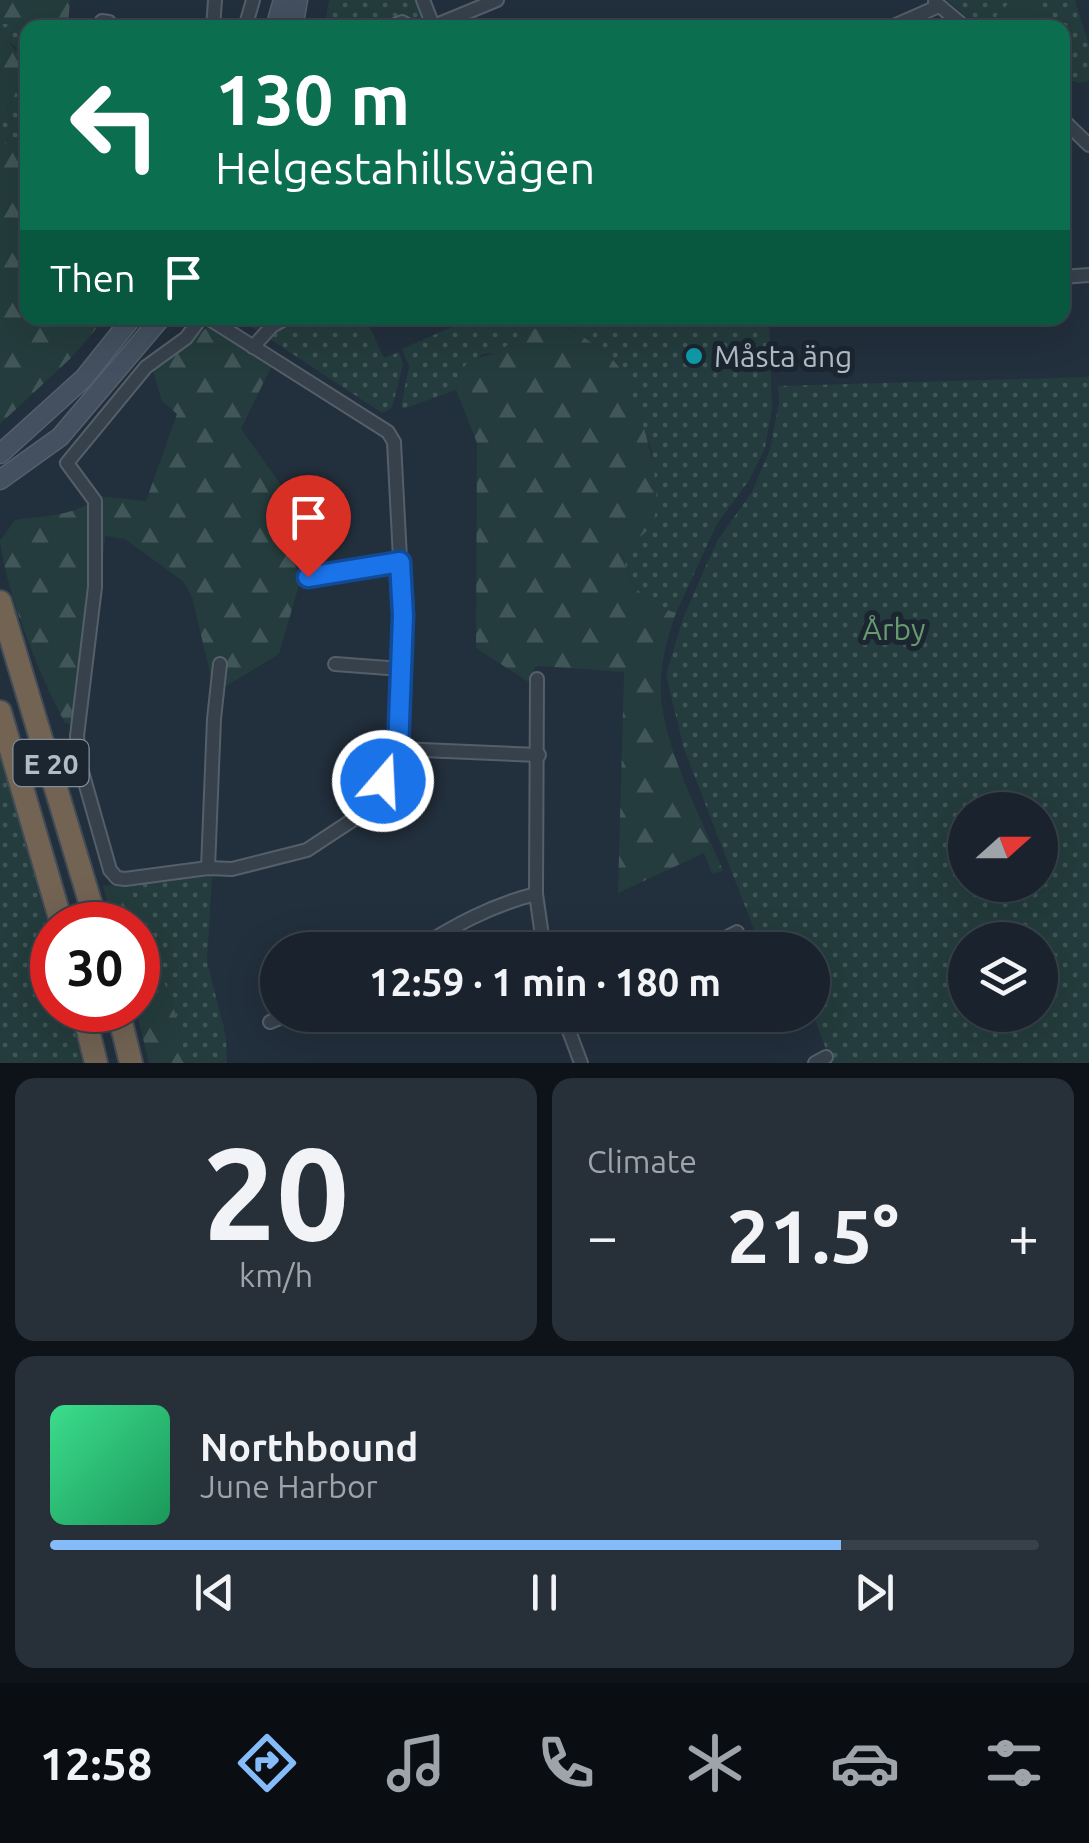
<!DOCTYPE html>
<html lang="en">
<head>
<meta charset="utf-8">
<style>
	body { margin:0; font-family:Ubuntu,sans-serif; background:#272f39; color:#f1f3f6; height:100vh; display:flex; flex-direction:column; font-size:38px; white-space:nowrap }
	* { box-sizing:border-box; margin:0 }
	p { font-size:32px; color:#9fa4aa }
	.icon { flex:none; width:55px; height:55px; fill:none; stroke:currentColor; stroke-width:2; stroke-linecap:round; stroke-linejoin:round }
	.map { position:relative; height:1063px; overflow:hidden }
	.details { display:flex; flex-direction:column; gap:15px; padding:15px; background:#0e1319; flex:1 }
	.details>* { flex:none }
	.hud { position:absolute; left:20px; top:20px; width:1050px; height:305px; border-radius:20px; box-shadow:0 10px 40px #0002,0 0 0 2px #384049; background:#0b6e4f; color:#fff; overflow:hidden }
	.needle { width:65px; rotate:69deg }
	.buttons { position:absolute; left:948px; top:792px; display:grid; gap:20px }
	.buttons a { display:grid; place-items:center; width:110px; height:110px; border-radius:50%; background:#1a232d; box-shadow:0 10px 40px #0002,0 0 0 2px #384049; font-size:50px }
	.speed { position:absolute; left:30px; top:902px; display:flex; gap:20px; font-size:50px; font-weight:700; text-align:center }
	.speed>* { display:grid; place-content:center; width:130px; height:130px; border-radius:50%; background:#1a232d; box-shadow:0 10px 40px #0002,0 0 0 2px #384049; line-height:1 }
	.speed .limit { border:15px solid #d22; background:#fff; color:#111 }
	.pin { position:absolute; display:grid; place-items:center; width:85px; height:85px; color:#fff; margin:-102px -42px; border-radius:50% 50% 50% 0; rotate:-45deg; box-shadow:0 0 10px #0007 }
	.pin .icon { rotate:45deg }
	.me { position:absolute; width:110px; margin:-55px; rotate:19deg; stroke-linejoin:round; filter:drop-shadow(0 0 8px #0008) }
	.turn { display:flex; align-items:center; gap:35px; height:210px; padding:0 30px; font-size:45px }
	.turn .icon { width:130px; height:130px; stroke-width:2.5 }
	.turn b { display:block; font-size:70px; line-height:85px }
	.then { display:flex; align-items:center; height:95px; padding:0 30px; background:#0003; gap:20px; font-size:38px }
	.big { font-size:75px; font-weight:600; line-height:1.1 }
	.details .tile { flex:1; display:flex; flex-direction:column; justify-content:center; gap:15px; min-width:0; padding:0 35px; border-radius:20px; background:#272f39 }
	.details .dial { align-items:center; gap:0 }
	.dial b { font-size:130px; line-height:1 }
	.song { display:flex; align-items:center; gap:30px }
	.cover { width:120px; height:120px; border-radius:15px; background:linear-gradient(135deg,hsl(150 70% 55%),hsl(150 70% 35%)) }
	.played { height:10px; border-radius:5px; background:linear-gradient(90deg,#85bbf9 80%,#384049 80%) }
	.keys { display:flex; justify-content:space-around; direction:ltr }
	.heat { display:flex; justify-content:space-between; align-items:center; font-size:55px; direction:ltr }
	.details .tiles { flex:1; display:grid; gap:15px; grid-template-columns:1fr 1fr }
	.tile:last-child { grid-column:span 2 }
	.trip { position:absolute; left:260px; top:932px; width:570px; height:100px; border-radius:50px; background:#1a232d; box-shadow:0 10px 40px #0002,0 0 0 2px #384049; font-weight:600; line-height:100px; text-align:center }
	.menu { display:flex; height:160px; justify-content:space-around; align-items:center; background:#0a0e12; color:#9fa4aa }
	.menu .icon { width:70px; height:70px }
	.menu .on { color:#85bbf9 }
	.menu b { font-size:45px; color:#f1f3f6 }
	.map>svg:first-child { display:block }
</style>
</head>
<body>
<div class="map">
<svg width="1089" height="1063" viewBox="0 0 1089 1063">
	<defs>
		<pattern id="grass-dots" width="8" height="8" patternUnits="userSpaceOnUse" patternTransform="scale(2.5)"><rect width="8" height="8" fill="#243c3d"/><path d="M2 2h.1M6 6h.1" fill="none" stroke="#415658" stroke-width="1.8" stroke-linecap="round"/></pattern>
		<pattern id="forest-firs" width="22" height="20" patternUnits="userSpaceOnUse" patternTransform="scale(2.5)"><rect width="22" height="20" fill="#243c3d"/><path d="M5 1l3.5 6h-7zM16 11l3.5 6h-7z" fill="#415658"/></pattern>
	</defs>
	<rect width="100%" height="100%" fill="#222f3c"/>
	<g fill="url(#grass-dots)" fill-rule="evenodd">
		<polygon points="329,0 421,0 432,28 324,28"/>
		<polygon points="947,0 1075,0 1089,45 1089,81 1078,83 1063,78 1062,28 979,27"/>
		<polygon points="6,23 15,24 27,35 27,146 0,143 0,122 9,108 16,47 0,35 0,24"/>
		<polygon points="231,318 365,318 384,358 399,352 403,364 392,408 382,413 253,328"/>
		<path d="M472,318H769L772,408L765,448L750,479L717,524L676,613C643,603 628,584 622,550L651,525L652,452L637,408L616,362L563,323L551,319L495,353L482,354L458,376L456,390L403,409L401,406L409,366L402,349Z"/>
		<path d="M1089,377V1063H831L813,1014L812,950H762L684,749L666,675L683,618L717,541L752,492L770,449L779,403L778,386ZM965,810H1040V885H965ZM965,940H1040V1015H965Z"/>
		<polygon points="0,755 52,941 52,1010 70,1010 82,1063 0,1063"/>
		<polygon points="216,873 212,878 207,961 226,1037 227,1063 186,1063 177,1018 128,883"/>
	</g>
	<g fill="url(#forest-firs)">
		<polygon points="0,0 70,0 68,27 28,28 27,35 15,24 0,24"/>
		<path d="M0,35C34,59 19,92 0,122Z"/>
		<polygon points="0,143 27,146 28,318 105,318 73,356 0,424"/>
		<path d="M551,319C563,323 608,352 615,362C636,387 670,497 651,525C645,535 631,543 622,550C627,584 643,603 676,613C667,639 659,668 661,696C665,751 702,819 723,871L712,874L704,853L618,893L624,672L539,666L534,668L533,685L476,648L477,443L456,390L458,376L468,361L495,353Z"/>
		<path d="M211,324L272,365L241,429L286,492L299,585L279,654L223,688L211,677L192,597L184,582L125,539L105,536L96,638L89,640L78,726L65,723C39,674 7,595 0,541L15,520C45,515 75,517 99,496L146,501L177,414L162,401L152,368L175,354Z"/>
		<polygon points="128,883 177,1018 186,1063 149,1063 136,1010 138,925 113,925 103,886"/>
	</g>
	<polygon fill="#243c3d" points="1012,0 1032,0 1058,27 1007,27 996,16"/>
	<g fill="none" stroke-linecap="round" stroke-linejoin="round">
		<g stroke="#545f6a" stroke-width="16">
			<g id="minor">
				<polyline points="423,0 434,28"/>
				<polyline points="935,2 966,28"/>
				<polyline points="434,26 497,0"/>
				<polyline points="97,28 102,21 109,22 113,28"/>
				<polyline points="213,28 215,0"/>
				<polyline points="245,28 253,0"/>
				<polyline points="388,28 402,22 413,28"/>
				<polyline points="889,28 939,6"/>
				<polyline points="1062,119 1089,145"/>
				<polyline points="1062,277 1089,275"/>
				<polyline points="201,318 186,338 146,367 67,463 95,501 95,587 77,736 79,761 110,870 117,878 125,879 208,868 232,869 307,850 354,819 366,808 383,781 399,749 403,617 394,442 388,432 208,318"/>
				<polyline points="253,347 272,326 286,318"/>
				<polyline points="308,577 401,562"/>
				<polyline points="335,664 401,669"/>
				<polyline points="537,679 536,894 544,950"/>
				<polyline points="399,749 539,755"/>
				<polyline points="208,868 214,719 220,664"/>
				<path d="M415,950C454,926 491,905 536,894"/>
				<polyline points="702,950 737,932"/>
				<polyline points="563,1015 581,1063"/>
				<polyline points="270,1022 287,1015"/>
				<polyline points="815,1063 826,1057"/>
			</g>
		</g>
		<g stroke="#545f6a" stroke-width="21">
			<g id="secondary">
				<polyline points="275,28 283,0"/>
				<polyline points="293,28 298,0"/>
				<polyline points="0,454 84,378 132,318"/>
				<polyline points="0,480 60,437 161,318"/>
			</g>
		</g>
		<g stroke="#414c57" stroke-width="26">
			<g id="motorway">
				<polyline points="0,602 97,925"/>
				<polyline points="0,712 62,925"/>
				<polyline points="83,1010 96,1063"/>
				<polyline points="118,1010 131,1063"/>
			</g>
		</g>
		<use href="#minor" stroke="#36414c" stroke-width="12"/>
		<use href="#secondary" stroke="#44505f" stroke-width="18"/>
		<use href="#motorway" stroke="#726353" stroke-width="22"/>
	</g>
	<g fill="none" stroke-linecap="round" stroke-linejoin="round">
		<g stroke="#114b97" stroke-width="25">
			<polyline id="route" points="308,577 400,562 403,616 398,750 383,781"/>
		</g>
		<use href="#route" stroke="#1a73e8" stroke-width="18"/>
	</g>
	<circle fill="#0f9aa8" stroke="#1b2631" stroke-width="4" cx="694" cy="356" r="10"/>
	<g text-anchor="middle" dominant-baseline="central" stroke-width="10" stroke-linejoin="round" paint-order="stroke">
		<rect fill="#1b2631" stroke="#858f9b" stroke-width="2.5" x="13.5" y="740" width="75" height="46" rx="8"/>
		<g font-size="28" font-weight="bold" fill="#b2bcc8">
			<text x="51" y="763">E 20</text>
		</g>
		<g font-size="30" fill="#b2bcc8" stroke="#1b2631" text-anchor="start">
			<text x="714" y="356">Måsta äng</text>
		</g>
		<g font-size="30" fill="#689970" stroke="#1b2631">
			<text x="894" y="629">Årby</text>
		</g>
	</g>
</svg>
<div class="buttons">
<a><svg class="needle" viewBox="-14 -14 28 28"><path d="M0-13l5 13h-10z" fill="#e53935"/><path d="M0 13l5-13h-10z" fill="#9fa4aa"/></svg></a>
<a><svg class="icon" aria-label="layers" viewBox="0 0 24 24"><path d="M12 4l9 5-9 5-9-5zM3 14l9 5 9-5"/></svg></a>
</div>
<div class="speed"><div class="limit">30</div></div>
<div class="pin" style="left:308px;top:577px;background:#d93025"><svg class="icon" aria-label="arrive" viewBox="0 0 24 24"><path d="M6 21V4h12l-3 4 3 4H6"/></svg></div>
<svg class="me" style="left:383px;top:781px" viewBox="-20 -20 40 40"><circle r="17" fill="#1a73e8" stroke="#fff" stroke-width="3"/><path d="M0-11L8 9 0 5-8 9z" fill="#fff"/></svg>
<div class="trip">12:59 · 1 min · 180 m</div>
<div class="hud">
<div class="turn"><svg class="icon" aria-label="left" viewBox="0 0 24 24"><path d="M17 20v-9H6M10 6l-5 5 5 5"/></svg><div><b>130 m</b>Helgestahillsvägen</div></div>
<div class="then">Then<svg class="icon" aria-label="arrive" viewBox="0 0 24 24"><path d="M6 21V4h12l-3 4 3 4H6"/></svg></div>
</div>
</div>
<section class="details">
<div class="tiles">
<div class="tile dial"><b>20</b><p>km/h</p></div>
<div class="tile"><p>Climate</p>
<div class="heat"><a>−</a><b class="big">21.5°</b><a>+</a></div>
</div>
<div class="tile">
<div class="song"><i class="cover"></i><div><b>Northbound</b><p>June Harbor</p></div></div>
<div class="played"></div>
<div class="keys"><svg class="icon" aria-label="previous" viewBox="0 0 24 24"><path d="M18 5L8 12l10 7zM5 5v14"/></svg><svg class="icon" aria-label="pause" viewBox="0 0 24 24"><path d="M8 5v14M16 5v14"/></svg><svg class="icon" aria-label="next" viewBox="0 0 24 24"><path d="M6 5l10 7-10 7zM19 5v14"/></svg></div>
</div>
</div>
</section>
<nav class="menu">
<b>12:58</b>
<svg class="icon on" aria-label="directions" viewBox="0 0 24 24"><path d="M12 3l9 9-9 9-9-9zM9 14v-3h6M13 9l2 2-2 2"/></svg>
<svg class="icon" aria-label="music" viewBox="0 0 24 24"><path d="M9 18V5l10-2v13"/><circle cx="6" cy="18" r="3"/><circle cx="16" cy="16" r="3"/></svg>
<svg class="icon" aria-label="phone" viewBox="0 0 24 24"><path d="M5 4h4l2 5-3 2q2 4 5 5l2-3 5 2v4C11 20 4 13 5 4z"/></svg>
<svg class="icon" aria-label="climate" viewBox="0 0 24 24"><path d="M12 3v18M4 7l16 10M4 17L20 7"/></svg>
<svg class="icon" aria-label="car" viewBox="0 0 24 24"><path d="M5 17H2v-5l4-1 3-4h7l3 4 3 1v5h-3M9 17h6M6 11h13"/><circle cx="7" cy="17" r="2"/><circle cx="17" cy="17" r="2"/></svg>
<svg class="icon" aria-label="filters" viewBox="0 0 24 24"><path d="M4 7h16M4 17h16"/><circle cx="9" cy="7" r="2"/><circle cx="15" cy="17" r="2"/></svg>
</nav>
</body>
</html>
